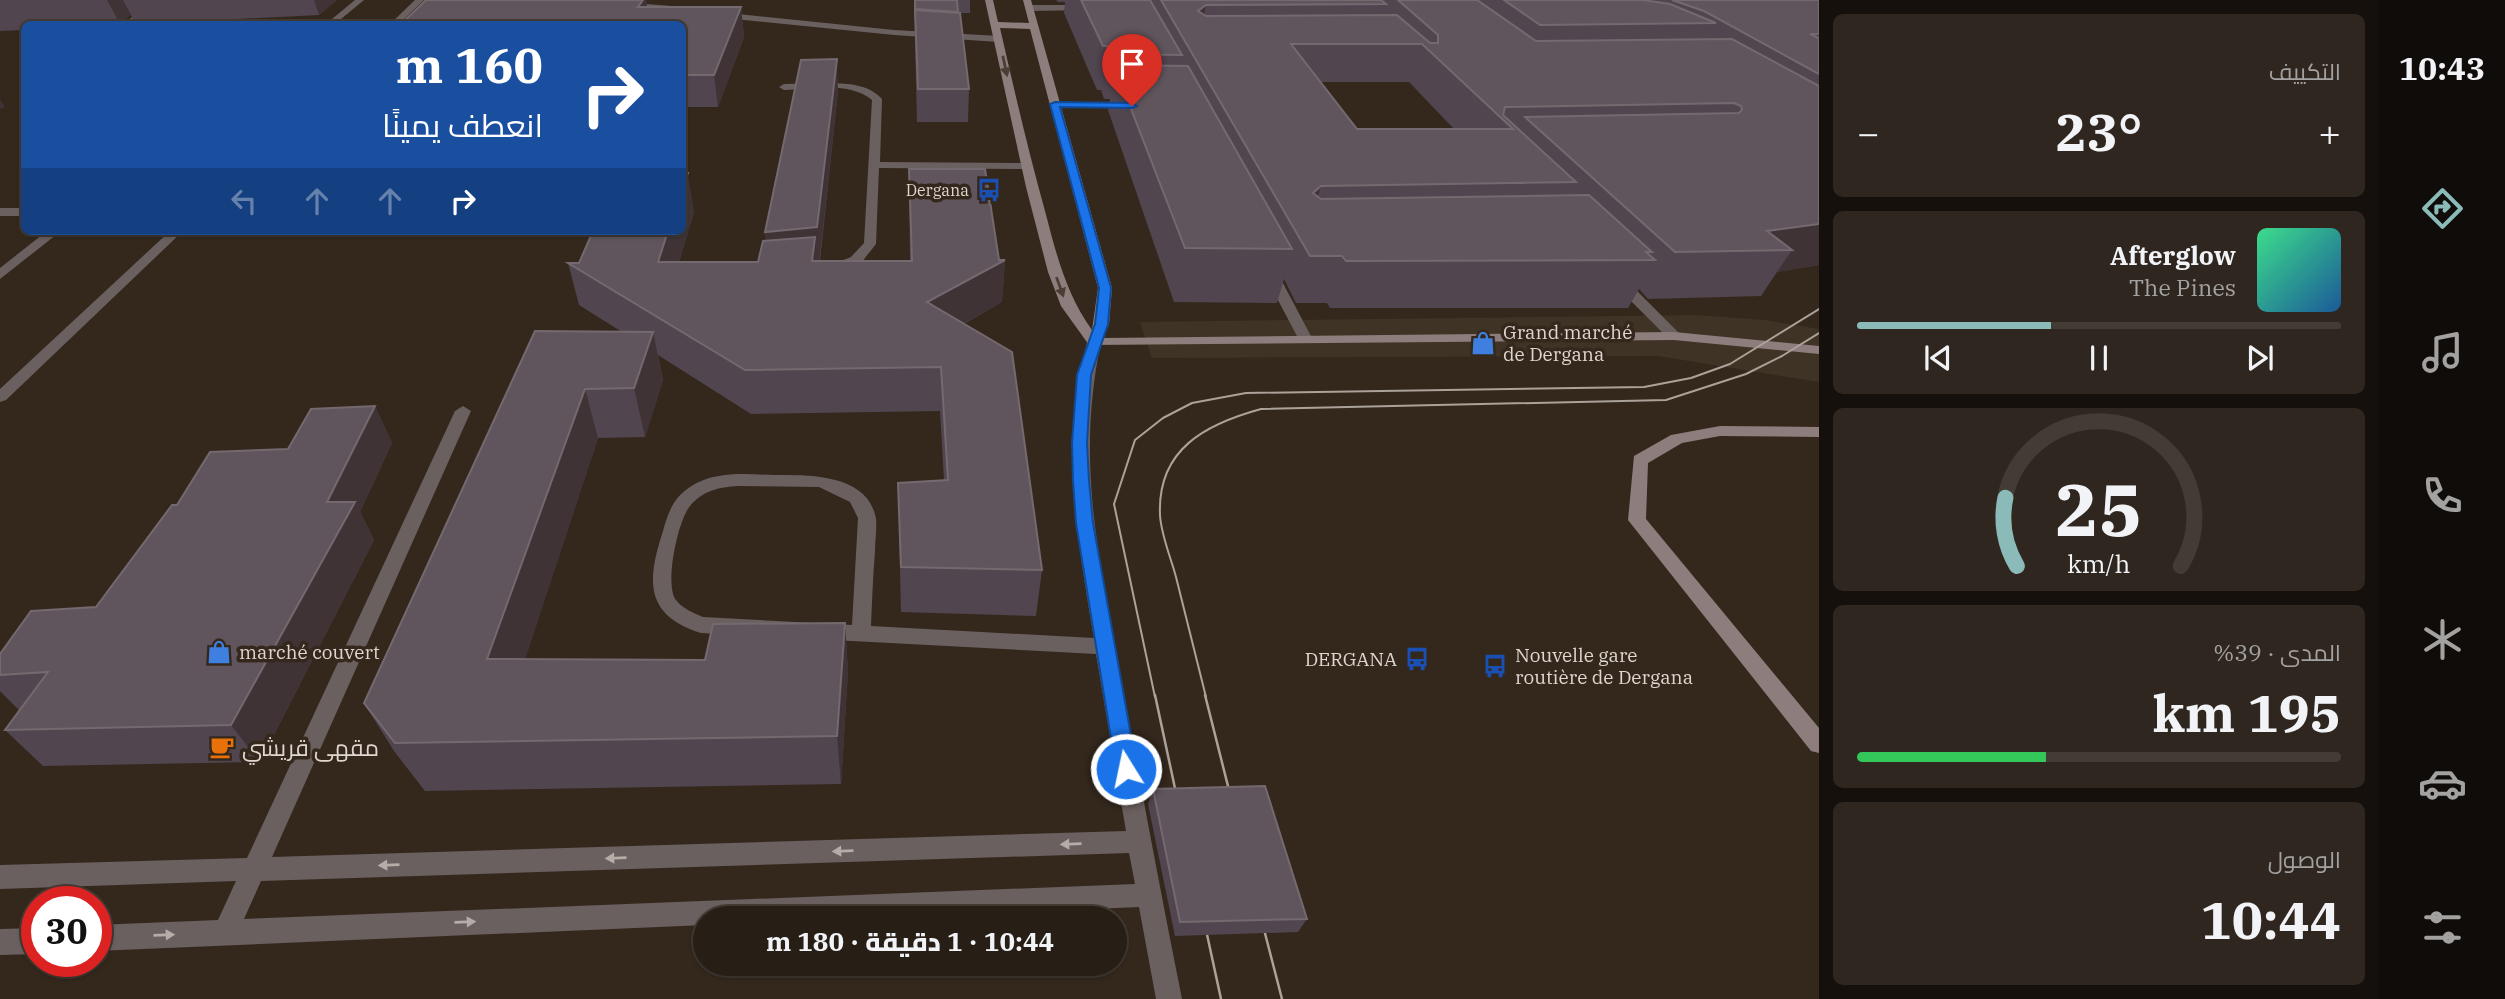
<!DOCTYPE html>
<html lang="ar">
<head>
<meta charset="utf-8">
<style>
	body { margin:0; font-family:"IBM Plex Serif",Cairo,serif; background:#2f271f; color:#f1f3f6; direction:rtl; height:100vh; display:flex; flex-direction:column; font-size:26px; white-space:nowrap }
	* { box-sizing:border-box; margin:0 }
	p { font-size:23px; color:#a4a2a1 }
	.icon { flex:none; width:38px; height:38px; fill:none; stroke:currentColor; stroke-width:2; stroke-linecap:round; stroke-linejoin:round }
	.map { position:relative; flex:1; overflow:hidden; direction:ltr }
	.panel { display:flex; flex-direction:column; gap:14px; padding:14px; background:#15100c; width:560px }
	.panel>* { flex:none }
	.banner { position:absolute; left:21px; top:21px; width:665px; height:214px; border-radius:10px; box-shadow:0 2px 5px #0004,0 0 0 2px #433c35; direction:rtl; background:#1a4fa0; color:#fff; overflow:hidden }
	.speed { position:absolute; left:21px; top:886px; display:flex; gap:14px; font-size:35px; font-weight:700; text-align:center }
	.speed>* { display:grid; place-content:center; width:91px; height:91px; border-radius:50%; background:#271e16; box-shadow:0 2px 5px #0004,0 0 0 2px #433c35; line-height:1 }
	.speed .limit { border:10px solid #d22; background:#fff; color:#111 }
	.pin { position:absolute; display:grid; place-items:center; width:60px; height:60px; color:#fff; margin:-72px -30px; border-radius:50% 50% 50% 0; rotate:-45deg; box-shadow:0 0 7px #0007 }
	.pin .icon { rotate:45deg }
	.me { position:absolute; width:77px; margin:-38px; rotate:350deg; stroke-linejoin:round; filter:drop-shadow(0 0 5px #0008) }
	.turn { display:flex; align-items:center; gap:24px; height:147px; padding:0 28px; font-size:32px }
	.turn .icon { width:91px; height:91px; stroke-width:2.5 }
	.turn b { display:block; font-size:49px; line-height:60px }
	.lanes { display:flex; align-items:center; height:66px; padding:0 28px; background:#0003; justify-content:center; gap:35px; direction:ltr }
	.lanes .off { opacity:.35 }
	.big { font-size:52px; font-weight:800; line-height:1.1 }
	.panel .tile { flex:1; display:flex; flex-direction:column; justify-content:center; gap:10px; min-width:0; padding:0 24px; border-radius:10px; background:#2f271f }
	.panel .dial { align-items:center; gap:0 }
	.dial svg { height:182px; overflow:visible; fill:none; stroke:#433c35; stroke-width:7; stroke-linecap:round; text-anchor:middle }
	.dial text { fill:#f1f3f6; stroke:none }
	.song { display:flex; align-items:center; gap:21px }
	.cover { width:84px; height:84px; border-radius:10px; background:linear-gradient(135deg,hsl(150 70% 55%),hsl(210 70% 35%)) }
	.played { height:7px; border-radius:4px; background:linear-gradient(90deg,#8bbbb9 40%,#433c35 40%) }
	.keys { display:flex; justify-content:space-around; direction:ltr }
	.heat { display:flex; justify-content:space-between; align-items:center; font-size:38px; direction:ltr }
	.charge { height:10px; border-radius:5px; background:linear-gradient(90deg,#34c759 39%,#433c35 0) }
	.trip { position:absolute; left:693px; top:906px; width:434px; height:70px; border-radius:35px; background:#271e16; box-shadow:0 2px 5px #0004,0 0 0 2px #433c35; font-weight:800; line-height:70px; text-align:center; direction:rtl }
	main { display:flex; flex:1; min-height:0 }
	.dock { display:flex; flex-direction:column; width:126px; justify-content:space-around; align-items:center; background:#100c09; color:#a4a2a1 }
	.dock .icon { width:49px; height:49px }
	.dock .active { color:#8bbbb9 }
	.dock b { font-size:32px; color:#f1f3f6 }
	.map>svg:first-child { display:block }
</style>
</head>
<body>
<main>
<nav class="dock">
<b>10:43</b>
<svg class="icon active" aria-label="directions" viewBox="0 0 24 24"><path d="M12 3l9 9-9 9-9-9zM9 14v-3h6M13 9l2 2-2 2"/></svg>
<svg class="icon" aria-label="music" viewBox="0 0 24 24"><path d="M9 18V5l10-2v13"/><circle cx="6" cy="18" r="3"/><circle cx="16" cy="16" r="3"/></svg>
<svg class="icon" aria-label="phone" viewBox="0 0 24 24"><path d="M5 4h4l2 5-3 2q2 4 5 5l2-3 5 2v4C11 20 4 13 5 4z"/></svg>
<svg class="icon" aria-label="climate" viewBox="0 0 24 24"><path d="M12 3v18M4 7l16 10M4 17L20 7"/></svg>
<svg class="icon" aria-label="car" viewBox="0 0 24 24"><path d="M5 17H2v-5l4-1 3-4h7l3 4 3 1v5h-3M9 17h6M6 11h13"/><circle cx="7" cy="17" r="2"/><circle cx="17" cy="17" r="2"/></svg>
<svg class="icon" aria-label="filters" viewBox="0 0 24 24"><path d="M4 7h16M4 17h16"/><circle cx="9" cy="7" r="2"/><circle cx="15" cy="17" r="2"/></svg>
</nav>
<section class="panel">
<div class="tile"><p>التكييف</p>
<div class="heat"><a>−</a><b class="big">23°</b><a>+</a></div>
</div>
<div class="tile">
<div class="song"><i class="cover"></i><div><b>Afterglow</b><p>The Pines</p></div></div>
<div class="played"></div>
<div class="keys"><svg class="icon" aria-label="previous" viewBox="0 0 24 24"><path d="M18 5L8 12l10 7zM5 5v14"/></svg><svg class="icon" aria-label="pause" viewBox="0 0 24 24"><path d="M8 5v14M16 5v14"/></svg><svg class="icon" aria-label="next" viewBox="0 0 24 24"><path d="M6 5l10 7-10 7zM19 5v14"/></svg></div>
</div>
<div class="tile dial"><svg viewBox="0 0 100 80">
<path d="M14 69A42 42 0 1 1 86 69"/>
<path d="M14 69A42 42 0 0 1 9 39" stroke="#8bbbb9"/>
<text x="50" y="56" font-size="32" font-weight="700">25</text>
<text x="50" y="72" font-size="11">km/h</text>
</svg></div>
<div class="tile"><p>المدى · 39%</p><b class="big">195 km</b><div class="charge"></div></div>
<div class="tile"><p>الوصول</p><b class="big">10:44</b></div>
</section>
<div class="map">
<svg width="1819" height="999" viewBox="0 0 1819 999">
	<rect width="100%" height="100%" fill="#34281d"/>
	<polygon fill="#3e3324" points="1696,315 1765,320 1819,329 1819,382 1658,356 1152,358 1140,322"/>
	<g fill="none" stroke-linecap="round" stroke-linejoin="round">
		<g fill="#6a6060" fill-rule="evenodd">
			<polygon points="158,0 168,0 131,24 122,24"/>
			<polygon points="355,0 364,0 335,24 326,24"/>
			<polygon points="1051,102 1132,102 1137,105 1132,108 1055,107 1050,104"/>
			<rect x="0" y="208" width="24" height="8"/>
			<polygon points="47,231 61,231 0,279 0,268"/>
			<polygon points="1269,266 1276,270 1312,338 1310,341 1300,341 1298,338 1262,270"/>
			<polygon points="1618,276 1623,277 1679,333 1681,336 1679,339 1669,339 1613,283 1611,280"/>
		</g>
		<g fill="#6a6060" fill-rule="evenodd">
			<polygon points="415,0 424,0 399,24 390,24"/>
			<polygon points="621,2 684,7 688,10 684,13 624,6"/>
			<polygon points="1087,5 1090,10 1030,11 1026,8 1030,5"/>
			<polygon points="718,12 894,30 999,36 1003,39 999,42 894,35 715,17"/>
			<path d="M834,83C852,84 869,85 882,99L880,162L1027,163L1033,166L1027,169L879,168L876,244L861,263L835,273H825V267L851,257L864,243L872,100C849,81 811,89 784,90L779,87L784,84Z"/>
			<polygon points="170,231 183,231 6,400 0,402 0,389"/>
			<path d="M1094,338L1101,342C1075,465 1100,562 1122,682C1141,788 1161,894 1182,999H1156L1139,907L867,919H705V925L96,951V925L218,920L236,881L0,889V865L247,858L455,411L463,406L471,411L272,857L1126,831L1096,654L701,633C644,615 647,580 663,531C668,513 673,498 690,487C714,471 745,474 773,475C808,475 868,473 876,519C877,529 875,541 875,551C873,576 872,601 871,626L1094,638C1076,534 1062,447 1087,342ZM738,486L819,487L850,502L858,518L852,625L703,617C694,613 683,609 676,600C664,585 678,520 690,506C702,491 719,487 738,486ZM1129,853L1135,884L244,919L261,881Z"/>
			<polygon points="37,928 37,954 0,955 0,929"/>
		</g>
		<g fill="#8d7e7d" fill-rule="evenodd">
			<path d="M985,0H993L998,22L1029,23L1023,0H1031L1112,288L1109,324L1103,338L1674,332L1819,346V354L1674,340L1089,345L1061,306L1048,272L1026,187ZM1000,28L1030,29L1098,288L1092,330C1066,294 1056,253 1045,211C1028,150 1014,89 1000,28Z"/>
			<polygon points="1720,426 1819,427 1819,437 1720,436 1682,443 1648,463 1646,519 1819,728 1819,753 1811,751 1628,520 1634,456 1671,435"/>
		</g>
		<g stroke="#aba29a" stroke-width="2">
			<polyline points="1155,697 1114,504 1135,440 1163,418 1192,403 1246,393 1644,387 1691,378 1730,364 1819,309"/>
			<path d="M1206,697C1196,657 1186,617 1176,577C1171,558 1161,535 1160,515C1157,449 1206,424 1261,409L1666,400L1746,374L1782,356L1819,333"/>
		</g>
		<g stroke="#aba29a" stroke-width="2.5">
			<polyline points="1155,695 1179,807"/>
			<polyline points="1205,695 1233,806"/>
			<polyline points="1260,914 1282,999"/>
			<polyline points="1203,916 1221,999"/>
		</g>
	</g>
	<g fill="#514550" fill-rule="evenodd">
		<polygon points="0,0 337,0 319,15 135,24 131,15 121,22 120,24 24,24 24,30 0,31"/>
		<polygon points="426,0 646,0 647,7 741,7 744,37 718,107 682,107 682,24"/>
		<polygon points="914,0 970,0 970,13 958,13 969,89 968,122 917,122"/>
		<path d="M1056,0H1819V265L1777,272L1761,296L1648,299L1639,289L1628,308H1330L1327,303H1296L1284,279L1277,303L1174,302L1108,110L1110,99H1104L1101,90H1097L1064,13L1065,2H1058ZM1320,82H1409L1454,129H1357Z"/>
		<polygon points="838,91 820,261 910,261 909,169 999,260 1005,260 1002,302 964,324 1042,570 1036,616 901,612 898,483 944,480 940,411 751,414 658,355 663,380 645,437 598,438 525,659 705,660 845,623 848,672 841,784 425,791 394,751 364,703 622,332 579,305 568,263 579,263 694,212 679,262 758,262 766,241 765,232"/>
		<polygon points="375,406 392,443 360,512 374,540 260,762 43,766 5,730 19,710 0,691 0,654 96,607 177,505"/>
		<polygon points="1153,789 1307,919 1298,932 1175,936 1148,804"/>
	</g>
	<g fill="#3f3336">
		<polygon points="107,0 123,0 131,15 121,22 120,24"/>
		<polygon points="314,0 337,0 319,15"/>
		<polygon points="636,0 646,0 650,24 641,24"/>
		<polygon points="1206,5 1199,41 1198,11"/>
		<polygon points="741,7 744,37 718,107 714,75"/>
		<polygon points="837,59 838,91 819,264 769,270 765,232"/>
		<polygon points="0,99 5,107 0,109"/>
		<polygon points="688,173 694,212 666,304 658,262 668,231 682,231 682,189"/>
		<polygon points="1321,186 1308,230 1313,193"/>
		<polygon points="1819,224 1819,265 1777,272 1792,250 1767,231"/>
		<polygon points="1005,260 1002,302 926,345 927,302"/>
		<polygon points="653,332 663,380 645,437 634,388"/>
		<polygon points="585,389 598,438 509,708 487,659"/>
		<polygon points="375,406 392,443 360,512 374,540 260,762 231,725 327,502"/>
		<polygon points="845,623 848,672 841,784 837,736"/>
	</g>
	<g fill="#60555d" stroke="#74696f" stroke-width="2" fill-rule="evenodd">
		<polygon points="426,0 643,0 638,7 741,7 714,75 682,75 682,24 401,24"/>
		<polygon points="915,0 957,0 958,12 915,9"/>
		<polygon points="1081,0 1150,0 1182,55 1110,54 1107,46 1103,46"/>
		<path d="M1161,0H1381L1386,4L1206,5L1198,11L1206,16L1397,15L1430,43H1438V35L1398,0H1477L1536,41L1732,39L1819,86V224L1767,231L1792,250L1675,252L1525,117L1739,113L1742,110L1741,106L1734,103L1505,107L1503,115L1576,182L1321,186L1313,193L1321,199L1589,195L1652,252H1646L1655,260L1346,261L1342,256H1310ZM1291,44H1422L1513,129H1357Z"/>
		<polygon points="1504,0 1643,0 1670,4 1716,23 1540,25"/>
		<polygon points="1672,0 1819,0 1819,34 1810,34 1819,38 1819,74 1704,11"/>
		<polygon points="915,10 960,13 969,89 918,89"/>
		<polygon points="837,59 817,227 765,232 801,60"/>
		<polygon points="1114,65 1188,66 1292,249 1185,248"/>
		<polygon points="909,169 985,169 999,260 1005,260 927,302 1012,352 1042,570 901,567 898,483 948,480 941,367 745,370 568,263 579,263 593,231 668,231 658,262 758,262 763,241 815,237 812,261 912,261"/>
		<polygon points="682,173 688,173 682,189"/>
		<polygon points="535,331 653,332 634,388 585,389 487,659 705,660 713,624 845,623 837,736 395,743 364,703"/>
		<polygon points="375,406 327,502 355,502 231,725 5,730 48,672 0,675 0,654 31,611 96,607 172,505 177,505 210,452 288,449 311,409"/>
		<polygon points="1265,786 1307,919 1180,922 1153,789"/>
	</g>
	<defs><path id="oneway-solid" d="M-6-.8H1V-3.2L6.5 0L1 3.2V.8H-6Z" transform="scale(1.75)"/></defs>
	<g fill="#4a3e35">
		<use href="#oneway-solid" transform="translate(1005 66) rotate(78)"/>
		<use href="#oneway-solid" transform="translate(1060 287) rotate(70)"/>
	</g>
	<g fill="#b5ada8">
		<use href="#oneway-solid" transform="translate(1071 844) rotate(178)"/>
		<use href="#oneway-solid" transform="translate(843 851) rotate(178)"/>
		<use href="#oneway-solid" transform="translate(616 858) rotate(178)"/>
		<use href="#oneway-solid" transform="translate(389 865) rotate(178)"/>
		<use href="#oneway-solid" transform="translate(465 922) rotate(-2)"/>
		<use href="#oneway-solid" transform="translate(164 935) rotate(-2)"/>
	</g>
	<polygon fill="#1a73e8" stroke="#114b97" stroke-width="2" points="1055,102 1132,103 1137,106 1132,108 1060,107 1111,288 1108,324 1091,375 1087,443 1089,481 1093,523 1137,769 1134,775 1126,778 1119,775 1116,769 1076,523 1073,481 1072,443 1077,375 1095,324 1099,288 1050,104"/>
	<defs>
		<g id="bus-bare" transform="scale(1.89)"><path d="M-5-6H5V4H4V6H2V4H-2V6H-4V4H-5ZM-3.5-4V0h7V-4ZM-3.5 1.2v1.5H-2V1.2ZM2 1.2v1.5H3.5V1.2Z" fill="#1a4fb4" stroke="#34281d" stroke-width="2.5" paint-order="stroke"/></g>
		<g id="shop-bare" transform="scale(1.89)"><path d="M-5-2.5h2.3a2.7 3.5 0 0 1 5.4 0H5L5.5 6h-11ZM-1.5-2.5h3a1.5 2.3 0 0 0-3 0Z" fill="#3f7fe0" stroke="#34281d" stroke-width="2.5" paint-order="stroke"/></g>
		<g id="cafe-bare" transform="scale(1.89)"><path d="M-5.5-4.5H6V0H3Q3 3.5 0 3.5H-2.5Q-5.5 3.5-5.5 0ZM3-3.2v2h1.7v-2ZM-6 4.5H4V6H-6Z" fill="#e8710a" stroke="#34281d" stroke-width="2.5" paint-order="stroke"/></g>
	</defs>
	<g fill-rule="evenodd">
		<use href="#bus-bare" x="989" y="190"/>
		<use href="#shop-bare" x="1483" y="343"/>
		<use href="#shop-bare" x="219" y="652"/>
		<use href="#bus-bare" x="1417" y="659"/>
		<use href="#bus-bare" x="1495" y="666"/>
		<use href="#cafe-bare" x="222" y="747"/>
	</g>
	<g text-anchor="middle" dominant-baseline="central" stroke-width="7" stroke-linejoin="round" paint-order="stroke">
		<g font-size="16" fill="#ded6cf" stroke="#34281d" text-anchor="end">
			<text x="969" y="190">Dergana</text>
		</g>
		<g font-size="19" fill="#ded6cf" stroke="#34281d" text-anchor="start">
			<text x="1503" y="332">Grand marché<tspan x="1503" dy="22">de Dergana</tspan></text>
			<text x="239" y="652">marché couvert</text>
			<text x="1515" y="655">Nouvelle gare<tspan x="1515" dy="22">routière de Dergana</tspan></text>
			<text x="1397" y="659" text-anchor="end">DERGANA</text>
		</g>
		<g font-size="23" fill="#ded6cf" stroke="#34281d" text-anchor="start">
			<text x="242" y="747">مقهى قريشي</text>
		</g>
	</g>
</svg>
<div class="speed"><div class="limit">30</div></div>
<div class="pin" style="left:1132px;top:106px;background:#d93025"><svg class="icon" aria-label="arrive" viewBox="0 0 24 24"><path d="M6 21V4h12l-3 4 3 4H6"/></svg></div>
<svg class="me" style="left:1126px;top:769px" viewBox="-20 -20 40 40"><circle r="17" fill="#1a73e8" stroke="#fff" stroke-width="3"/><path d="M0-11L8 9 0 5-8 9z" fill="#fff"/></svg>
<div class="trip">10:44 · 1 دقيقة · 180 m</div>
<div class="banner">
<div class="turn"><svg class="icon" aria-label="right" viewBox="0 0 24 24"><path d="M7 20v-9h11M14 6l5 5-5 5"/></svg><div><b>160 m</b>انعطف يمينًا</div></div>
<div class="lanes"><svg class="icon off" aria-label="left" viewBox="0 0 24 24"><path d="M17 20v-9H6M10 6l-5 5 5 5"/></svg><svg class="icon off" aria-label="ahead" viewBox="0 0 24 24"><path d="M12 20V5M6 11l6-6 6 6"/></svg><svg class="icon off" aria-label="ahead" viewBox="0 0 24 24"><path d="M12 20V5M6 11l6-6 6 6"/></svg><svg class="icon" aria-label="right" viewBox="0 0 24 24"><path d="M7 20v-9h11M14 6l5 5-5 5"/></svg></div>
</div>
</div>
</main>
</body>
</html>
